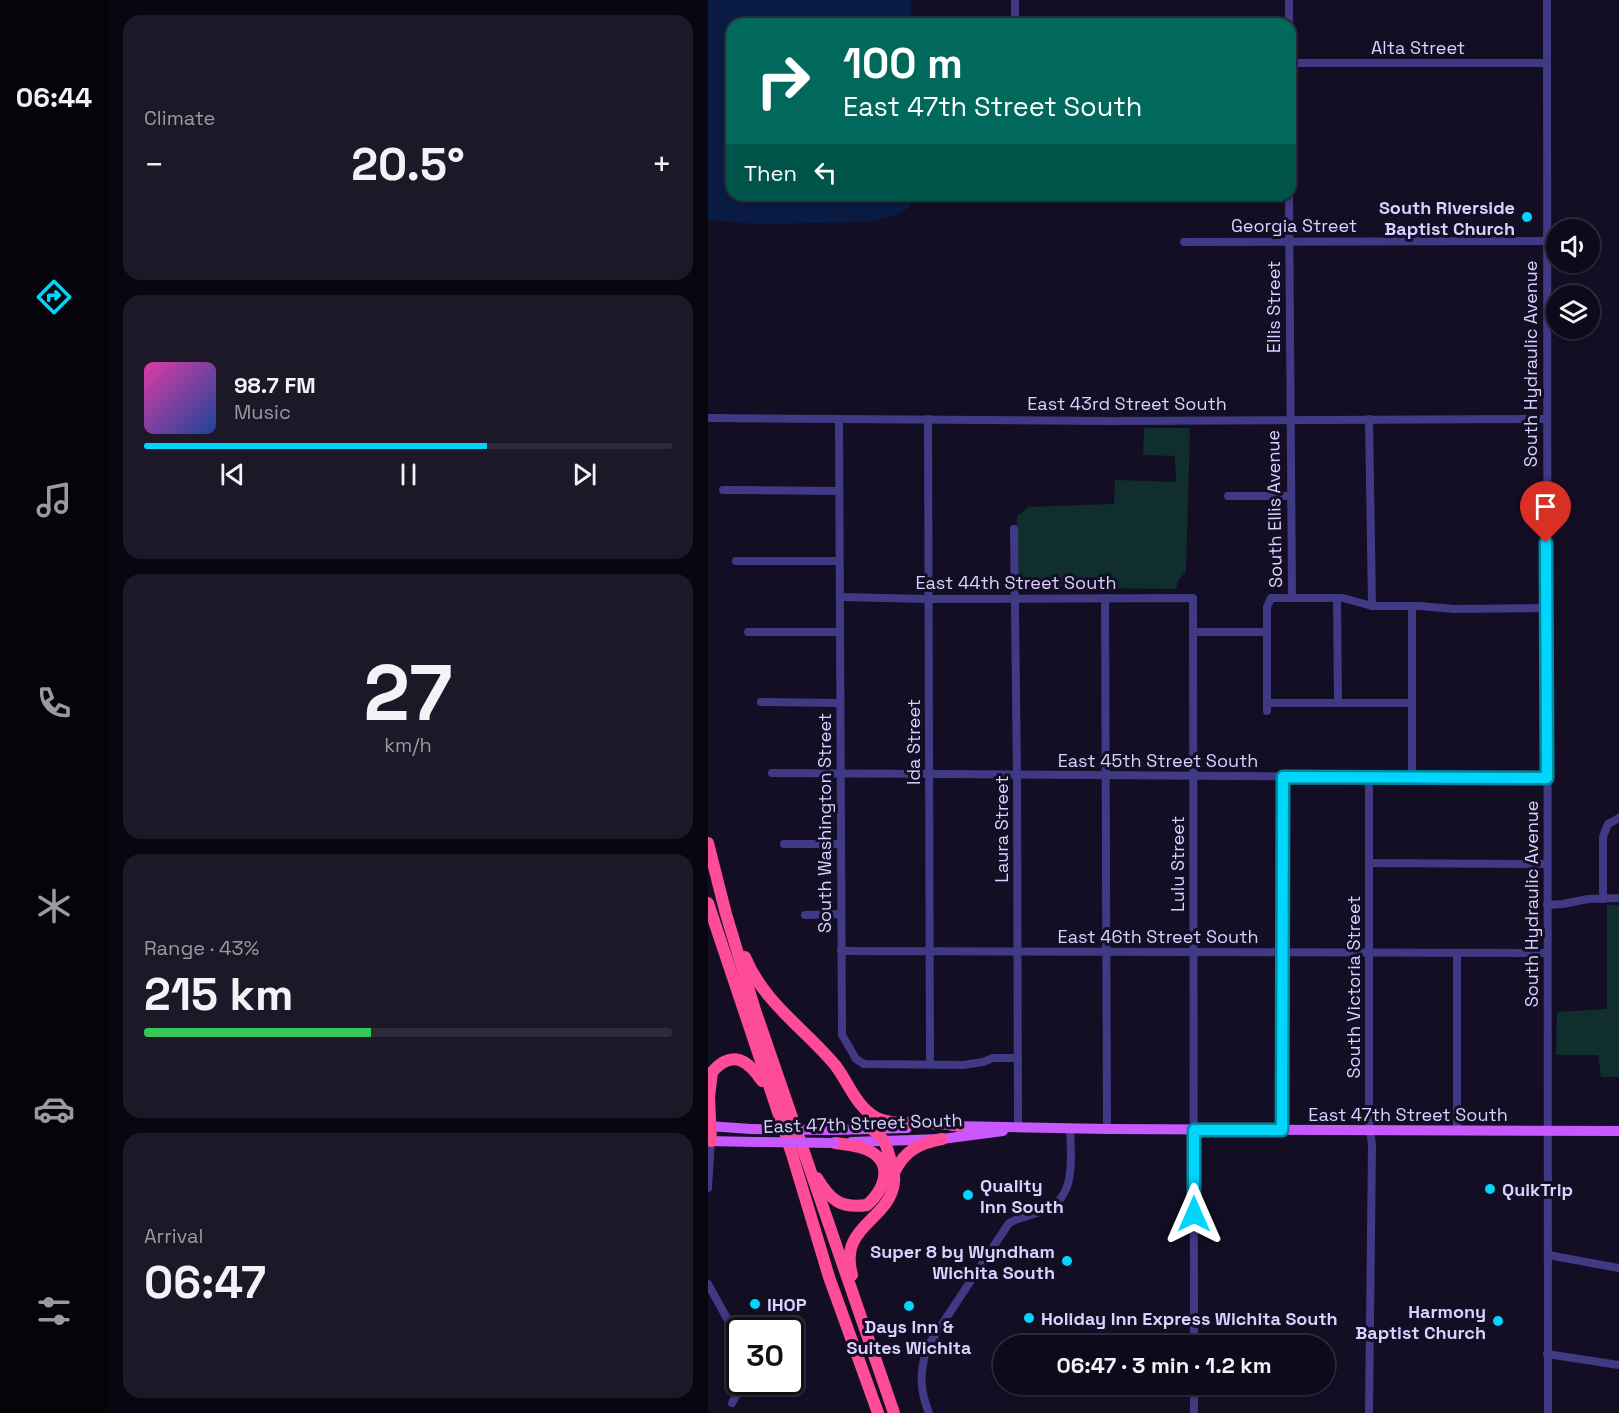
<!DOCTYPE html>
<html lang="en">
<head>
<meta charset="utf-8">
<style>
	body { margin:0; font-family:"Space Grotesk",sans-serif; background:#1c1828; color:#f1f3f6; height:100vh; display:flex; flex-direction:column; font-size:22px; white-space:nowrap }
	* { box-sizing:border-box; margin:0 }
	p { font-size:20px; color:#9b9aa3 }
	.icon { flex:none; width:33px; height:33px; fill:none; stroke:currentColor; stroke-width:2; stroke-linecap:round; stroke-linejoin:round }
	.map { position:relative; flex:1; overflow:hidden }
	.side { display:flex; flex-direction:column; gap:15px; padding:15px; background:#08060f; width:600px }
	.side>* { flex:none }
	.banner { position:absolute; left:18px; top:18px; width:570px; height:183px; border-radius:18px; box-shadow:0 2px 4px #0004,0 0 0 2px #2e2b3a; background:#00695c; color:#fff; overflow:hidden }
	.buttons { position:absolute; left:838px; top:219px; display:grid; gap:12px }
	.buttons a { display:grid; place-items:center; width:54px; height:54px; border-radius:50%; background:#0e0a1b; box-shadow:0 2px 4px #0004,0 0 0 2px #2e2b3a; font-size:30px }
	.speed { position:absolute; left:18px; top:1317px; display:flex; gap:12px; font-size:30px; font-weight:700; text-align:center }
	.speed>* { display:grid; place-content:center; width:78px; height:78px; border-radius:50%; background:#0e0a1b; box-shadow:0 2px 4px #0004,0 0 0 2px #2e2b3a; line-height:1 }
	.speed .limit { border:3px solid #111; border-radius:9px; background:#fff; color:#111 }
	.pin { position:absolute; display:grid; place-items:center; width:51px; height:51px; color:#fff; margin:-62px -26px; border-radius:50% 50% 50% 0; rotate:-45deg; box-shadow:0 0 6px #0007 }
	.pin .icon { rotate:45deg }
	.me { position:absolute; width:66px; margin:-33px; rotate:0deg; stroke-linejoin:round; filter:drop-shadow(0 0 4px #0008) }
	.turn { display:flex; align-items:center; gap:21px; height:126px; padding:0 18px; font-size:27px }
	.turn .icon { width:78px; height:78px; stroke-width:2.5 }
	.turn b { display:block; font-size:42px; line-height:51px }
	.then { display:flex; align-items:center; height:57px; padding:0 18px; background:#0003; gap:12px; font-size:22px }
	.big { font-size:45px; font-weight:800; line-height:1.1 }
	.side .tile { flex:1; display:flex; flex-direction:column; justify-content:center; gap:9px; min-width:0; padding:0 21px; border-radius:18px; background:#1c1828 }
	.side .dial { align-items:center; gap:0 }
	.dial b { font-size:78px; line-height:1 }
	.song { display:flex; align-items:center; gap:18px }
	.cover { width:72px; height:72px; border-radius:9px; background:linear-gradient(135deg,hsl(320 70% 55%),hsl(220 70% 35%)) }
	.played { height:6px; border-radius:3px; background:linear-gradient(90deg,#00d5fc 65%,#2e2b3a 65%) }
	.keys { display:flex; justify-content:space-around; direction:ltr }
	.heat { display:flex; justify-content:space-between; align-items:center; font-size:33px; direction:ltr }
	.charge { height:9px; border-radius:4px; background:linear-gradient(90deg,#34c759 43%,#2e2b3a 0) }
	.trip { position:absolute; left:285px; top:1335px; width:342px; height:60px; border-radius:30px; background:#0e0a1b; box-shadow:0 2px 4px #0004,0 0 0 2px #2e2b3a; font-weight:800; line-height:60px; text-align:center }
	main { display:flex; flex:1; min-height:0 }
	.dock { display:flex; flex-direction:column; width:108px; justify-content:space-around; align-items:center; background:#06040b; color:#9b9aa3 }
	.dock .icon { width:42px; height:42px }
	.dock .on { color:#00d5fc }
	.dock b { font-size:27px; color:#f1f3f6 }
	.map>svg:first-child { display:block }
</style>
</head>
<body>
<main>
<nav class="dock">
<b>06:44</b>
<svg class="icon on" aria-label="directions" viewBox="0 0 24 24"><path d="M12 3l9 9-9 9-9-9zM9 14v-3h6M13 9l2 2-2 2"/></svg>
<svg class="icon" aria-label="music" viewBox="0 0 24 24"><path d="M9 18V5l10-2v13"/><circle cx="6" cy="18" r="3"/><circle cx="16" cy="16" r="3"/></svg>
<svg class="icon" aria-label="phone" viewBox="0 0 24 24"><path d="M5 4h4l2 5-3 2q2 4 5 5l2-3 5 2v4C11 20 4 13 5 4z"/></svg>
<svg class="icon" aria-label="climate" viewBox="0 0 24 24"><path d="M12 3v18M4 7l16 10M4 17L20 7"/></svg>
<svg class="icon" aria-label="car" viewBox="0 0 24 24"><path d="M5 17H2v-5l4-1 3-4h7l3 4 3 1v5h-3M9 17h6M6 11h13"/><circle cx="7" cy="17" r="2"/><circle cx="17" cy="17" r="2"/></svg>
<svg class="icon" aria-label="filters" viewBox="0 0 24 24"><path d="M4 7h16M4 17h16"/><circle cx="9" cy="7" r="2"/><circle cx="15" cy="17" r="2"/></svg>
</nav>
<section class="side">
<div class="tile"><p>Climate</p>
<div class="heat"><a>−</a><b class="big">20.5°</b><a>+</a></div>
</div>
<div class="tile">
<div class="song"><i class="cover"></i><div><b>98.7 FM</b><p>Music</p></div></div>
<div class="played"></div>
<div class="keys"><svg class="icon" aria-label="previous" viewBox="0 0 24 24"><path d="M18 5L8 12l10 7zM5 5v14"/></svg><svg class="icon" aria-label="pause" viewBox="0 0 24 24"><path d="M8 5v14M16 5v14"/></svg><svg class="icon" aria-label="next" viewBox="0 0 24 24"><path d="M6 5l10 7-10 7zM19 5v14"/></svg></div>
</div>
<div class="tile dial"><b>27</b><p>km/h</p></div>
<div class="tile"><p>Range · 43%</p><b class="big">215 km</b><div class="charge"></div></div>
<div class="tile"><p>Arrival</p><b class="big">06:47</b></div>
</section>
<div class="map">
<svg width="911" height="1413" viewBox="0 0 911 1413">
	<rect width="100%" height="100%" fill="#130e24"/>
	<g fill="#112e2e">
		<polygon points="436,428 482,428 478,571 470,581 468,589 308,587 309,516 321,507 406,504 407,480 468,482 467,456 435,455"/>
		<polygon points="899,905 911,905 911,1077 893,1077 890,1055 848,1055 849,1012 899,1009"/>
	</g>
	<polygon fill="#091b42" points="0,0 203,0 203,24 24,24 24,195 203,195 202,207 191,214 163,222 47,224 0,220"/>
	<g fill="none" stroke-linecap="round" stroke-linejoin="round">
		<g stroke="#403984" stroke-width="8">
			<polyline points="307,0 307,24"/>
			<polyline points="581,0 581,24"/>
			<polyline points="839,0 840,1413"/>
			<polyline points="582,63 839,63"/>
			<polyline points="352,195 352,198"/>
			<polyline points="581,195 584,597"/>
			<polyline points="440,196 440,195"/>
			<polyline points="476,242 839,241"/>
			<polyline points="0,418 403,421 839,419"/>
			<polyline points="131,419 134,1035 148,1059 156,1064 255,1065 275,1062 285,1058 310,1058"/>
			<polyline points="220,419 222,1064"/>
			<polyline points="661,419 664,606"/>
			<polyline points="15,490 131,491"/>
			<polyline points="520,496 583,496"/>
			<polyline points="306,529 309,775 310,1128"/>
			<polyline points="28,561 131,561"/>
			<polyline points="132,597 220,599 485,598 486,1346"/>
			<polyline points="397,598 399,1129"/>
			<polyline points="629,598 630,703"/>
			<polyline points="704,606 704,777"/>
			<polyline points="40,632 132,632"/>
			<polyline points="486,632 558,632"/>
			<polyline points="53,702 132,703"/>
			<polyline points="559,703 703,703"/>
			<polyline points="559,711 559,607 563,598 635,598 664,606 711,606 746,609 838,608"/>
			<polyline points="64,773 839,778"/>
			<polyline points="76,844 132,844"/>
			<polyline points="661,863 839,864"/>
			<polyline points="895,899 895,837 900,824 911,818"/>
			<polyline points="839,905 855,904 880,899 911,898"/>
			<polyline points="97,915 133,914"/>
			<polyline points="133,951 839,953"/>
			<polyline points="574,1130 575,777"/>
			<polyline points="749,1130 749,953"/>
			<polyline points="0,1188 3,1141"/>
			<polyline points="840,1255 911,1268"/>
			<polyline points="0,1284 32,1342"/>
			<polyline points="839,1354 911,1365"/>
			<polyline points="486,1384 486,1413"/>
			<polyline points="24,1403 36,1382"/>
			<path d="M221,1413C211,1389 212,1371 219,1347L301,1223C314,1216 325,1215 337,1210C369,1197 363,1157 362,1129"/>
			<polyline points="661,1413 664,1145 661,1121 661,777"/>
		</g>
		<g stroke="#ca58ff" stroke-width="10">
			<polyline points="0,1126 43,1129"/>
			<polyline points="244,1126 399,1129 911,1131"/>
			<polyline points="124,1130 199,1128"/>
			<polyline points="0,1141 48,1142"/>
			<polyline points="143,1142 234,1139 295,1131"/>
		</g>
		<g stroke="#ff4c98" stroke-width="12">
			<polyline points="0,843 18,914 47,1010 186,1413"/>
			<polyline points="0,903 84,1154 121,1277 170,1413"/>
			<path d="M37,957C55,1002 97,1029 127,1065C141,1083 148,1107 169,1118C190,1128 226,1119 251,1126"/>
			<path d="M3,1141L1,1097L4,1072C24,1049 40,1060 54,1081"/>
			<path d="M186,1173C196,1151 211,1143 234,1139"/>
			<path d="M109,1178C122,1200 133,1209 159,1205C181,1186 186,1156 151,1147C144,1145 135,1144 127,1143"/>
			<path d="M144,1275C130,1225 182,1221 186,1182C187,1173 184,1164 181,1155C178,1143 174,1136 164,1129"/>
		</g>
		<g stroke="#ca58ff" stroke-width="10">
			<polyline points="43,1129 124,1130"/>
			<polyline points="48,1142 127,1143"/>
		</g>
	</g>
	<g fill="none" stroke-linecap="round" stroke-linejoin="round">
		<g stroke="#008aa4" stroke-width="15">
			<polyline id="route" points="486,1214 486,1130 574,1130 575,777 839,778 838,543"/>
		</g>
		<use href="#route" stroke="#00d5fc" stroke-width="10"/>
	</g>
	<g fill="#00d5fc" stroke="#130e24" stroke-width="2">
		<circle cx="819" cy="217" r="6"/>
		<circle cx="782" cy="1189" r="6"/>
		<circle cx="260" cy="1195" r="6"/>
		<circle cx="359" cy="1261" r="6"/>
		<circle cx="47" cy="1304" r="6"/>
		<circle cx="201" cy="1306" r="6"/>
		<circle cx="321" cy="1318" r="6"/>
		<circle cx="790" cy="1321" r="6"/>
	</g>
	<g text-anchor="middle" dominant-baseline="central" stroke-width="6" stroke-linejoin="round" paint-order="stroke">
		<g font-size="18" fill="#d9d1ff" stroke="#130e24">
			<text x="710" y="47">Alta Street</text>
			<text x="586" y="225">Georgia Street</text>
			<text transform="translate(565 307) rotate(-90)">Ellis Street</text>
			<text transform="translate(822 364) rotate(-90)">South Hydraulic Avenue</text>
			<text x="419" y="403">East 43rd Street South</text>
			<text transform="translate(566 509) rotate(-91)">South Ellis Avenue</text>
			<text x="308" y="582">East 44th Street South</text>
			<text transform="translate(205 742) rotate(-90)">Ida Street</text>
			<text x="450" y="760">East 45th Street South</text>
			<text transform="translate(116 823) rotate(-90)">South Washington Street</text>
			<text transform="translate(293 829) rotate(-90)">Laura Street</text>
			<text transform="translate(469 864) rotate(-90)">Lulu Street</text>
			<text transform="translate(823 904) rotate(-90)">South Hydraulic Avenue</text>
			<text x="450" y="936">East 46th Street South</text>
			<text transform="translate(645 987) rotate(-90)">South Victoria Street</text>
			<text x="700" y="1114">East 47th Street South</text>
			<text transform="translate(155 1123) rotate(-2)">East 47th Street South</text>
		</g>
		<g font-size="18" font-weight="bold" fill="#d9d1ff" stroke="#130e24" text-anchor="start">
			<text x="807" y="207" text-anchor="end">South Riverside<tspan x="807" dy="21">Baptist Church</tspan></text>
			<text x="272" y="1185">Quality<tspan x="272" dy="21">Inn South</tspan></text>
			<text x="794" y="1189">QuikTrip</text>
			<text x="347" y="1251" text-anchor="end">Super 8 by Wyndham<tspan x="347" dy="21">Wichita South</tspan></text>
			<text x="59" y="1304">IHOP</text>
			<text x="778" y="1311" text-anchor="end">Harmony<tspan x="778" dy="21">Baptist Church</tspan></text>
			<text x="333" y="1318">Holiday Inn Express Wichita South</text>
			<text x="201" y="1326" text-anchor="middle">Days Inn &amp;<tspan x="201" dy="21">Suites Wichita</tspan></text>
		</g>
	</g>
</svg>
<div class="buttons">
<a><svg class="icon" aria-label="sound" viewBox="0 0 24 24"><path d="M4 9h4l5-4v14l-5-4H4zM17 9q2 3 0 6"/></svg></a>
<a><svg class="icon" aria-label="layers" viewBox="0 0 24 24"><path d="M12 4l9 5-9 5-9-5zM3 14l9 5 9-5"/></svg></a>
</div>
<div class="speed"><div class="limit">30</div></div>
<div class="pin" style="left:838px;top:543px;background:#d93025"><svg class="icon" aria-label="arrive" viewBox="0 0 24 24"><path d="M6 21V4h12l-3 4 3 4H6"/></svg></div>
<svg class="me" style="left:486px;top:1214px" viewBox="-20 -20 40 40"><path d="M0-17L14 15 0 8-14 15z" fill="#00d5fc" stroke="#fff" stroke-width="4"/></svg>
<div class="trip">06:47 · 3 min · 1.2 km</div>
<div class="banner">
<div class="turn"><svg class="icon" aria-label="right" viewBox="0 0 24 24"><path d="M7 20v-9h11M14 6l5 5-5 5"/></svg><div><b>100 m</b>East 47th Street South</div></div>
<div class="then">Then<svg class="icon" aria-label="left" viewBox="0 0 24 24"><path d="M17 20v-9H6M10 6l-5 5 5 5"/></svg></div>
</div>
</div>
</main>
</body>
</html>
